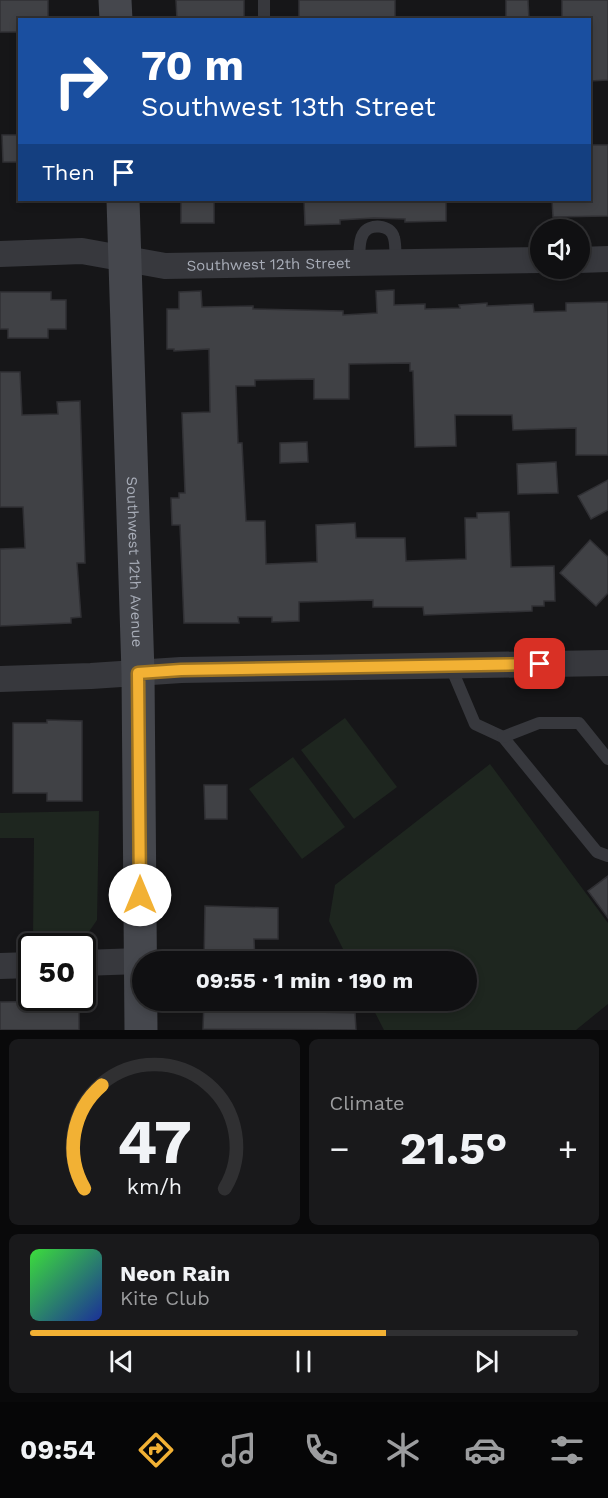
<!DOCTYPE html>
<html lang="en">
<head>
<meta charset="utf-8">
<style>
	body { margin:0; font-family:"Work Sans",sans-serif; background:#19191b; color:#f1f3f6; height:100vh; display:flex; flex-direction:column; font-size:22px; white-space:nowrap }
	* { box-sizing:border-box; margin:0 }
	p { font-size:20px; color:#9c9d9f }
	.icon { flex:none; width:33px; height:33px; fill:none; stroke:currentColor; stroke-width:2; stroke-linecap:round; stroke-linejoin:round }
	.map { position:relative; height:1030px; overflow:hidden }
	.drawer { display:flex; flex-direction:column; gap:9px; padding:9px; background:#09090a; flex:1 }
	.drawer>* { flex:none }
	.guide { position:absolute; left:18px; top:18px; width:573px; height:183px; border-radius:0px; box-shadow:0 3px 9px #0003,0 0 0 2px #303032; background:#1a4fa0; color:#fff; overflow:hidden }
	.buttons { position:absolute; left:530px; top:219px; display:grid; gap:12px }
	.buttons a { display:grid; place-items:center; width:60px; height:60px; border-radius:50%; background:#101012; box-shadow:0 3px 9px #0003,0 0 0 2px #303032; font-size:30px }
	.speed { position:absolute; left:18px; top:933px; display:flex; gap:12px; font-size:30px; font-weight:700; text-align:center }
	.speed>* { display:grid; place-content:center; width:78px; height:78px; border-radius:50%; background:#101012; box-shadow:0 3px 9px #0003,0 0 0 2px #303032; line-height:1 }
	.speed .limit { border:3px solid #111; border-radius:9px; background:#fff; color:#111 }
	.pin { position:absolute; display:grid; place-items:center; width:51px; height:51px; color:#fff; margin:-26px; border-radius:12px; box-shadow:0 3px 9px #0006 }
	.me { position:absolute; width:66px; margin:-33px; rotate:0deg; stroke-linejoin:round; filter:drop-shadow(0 0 4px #0008) }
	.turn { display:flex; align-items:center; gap:21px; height:126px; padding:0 24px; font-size:27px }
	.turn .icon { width:78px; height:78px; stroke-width:2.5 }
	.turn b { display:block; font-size:42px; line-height:51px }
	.then { display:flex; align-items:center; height:57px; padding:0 24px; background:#0003; gap:12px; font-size:22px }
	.big { font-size:45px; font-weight:700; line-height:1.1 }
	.drawer .widget { flex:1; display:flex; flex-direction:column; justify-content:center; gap:9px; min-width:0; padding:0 21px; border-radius:9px; background:#19191b }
	.drawer .dial { align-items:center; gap:0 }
	.dial svg { height:156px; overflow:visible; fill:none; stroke:#303032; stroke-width:7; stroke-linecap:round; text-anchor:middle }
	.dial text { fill:#f1f3f6; stroke:none }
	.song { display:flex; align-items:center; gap:18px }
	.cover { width:72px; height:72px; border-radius:9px; background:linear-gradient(135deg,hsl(120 70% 55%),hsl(230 70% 35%)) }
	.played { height:6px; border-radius:3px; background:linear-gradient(90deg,#f2b134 65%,#303032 65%) }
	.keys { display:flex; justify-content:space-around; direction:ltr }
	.heat { display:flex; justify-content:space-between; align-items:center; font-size:33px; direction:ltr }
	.drawer .tiles { flex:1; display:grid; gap:9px; grid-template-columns:1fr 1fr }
	.widget:last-child { grid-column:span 2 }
	.trip { position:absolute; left:132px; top:951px; width:345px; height:60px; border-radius:30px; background:#101012; box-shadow:0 3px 9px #0003,0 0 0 2px #303032; font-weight:700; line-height:60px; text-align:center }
	.menu { display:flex; height:96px; justify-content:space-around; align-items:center; background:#060607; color:#9c9d9f }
	.menu .icon { width:42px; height:42px }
	.menu .active { color:#f2b134 }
	.menu b { font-size:27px; color:#f1f3f6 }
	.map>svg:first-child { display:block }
</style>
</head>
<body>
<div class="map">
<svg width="608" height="1030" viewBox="0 0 608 1030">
	<rect width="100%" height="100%" fill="#161618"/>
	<g fill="#1e261f">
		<polygon points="345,718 397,787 354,819 301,750"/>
		<polygon points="293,757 345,827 302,859 249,789"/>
		<polygon points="490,764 608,923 608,1004 576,1030 384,1030 369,1001 466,1000 466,962 349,961 329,921 335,885"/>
		<polygon points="99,811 97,920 88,933 80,937 33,938 34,838 0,838 0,813"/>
	</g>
	<g fill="#404145" stroke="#303034" stroke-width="1.5">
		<polygon points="0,0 48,0 48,20 20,20 20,32 0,32"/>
		<polygon points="176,0 244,0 244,20 177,20"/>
		<rect x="299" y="0" width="96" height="20"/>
		<polygon points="506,0 528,0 529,20 506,20"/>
		<polygon points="562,0 608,0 608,80 590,81 590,20 562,20"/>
		<polygon points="2,135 20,135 20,162 3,162"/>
		<polygon points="590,145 608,145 608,216 553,217 552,200 590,200"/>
		<rect x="181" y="200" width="33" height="23"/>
		<polygon points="304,200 446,200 446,221 405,222 405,219 374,218 340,220 340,224 305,225"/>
		<polygon points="394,290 394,305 425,304 425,309 460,308 459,305 487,303 487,306 533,304 534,312 566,311 566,303 608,302 608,455 576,455 576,428 513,430 512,415 455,415 456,446 415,447 413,371 410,371 410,363 349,364 349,399 314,399 314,379 255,380 255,386 236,386 238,443 242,443 246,521 265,521 266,564 317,562 316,525 355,523 356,538 405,538 406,561 466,559 465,518 477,518 477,513 509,512 511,567 554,566 555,601 544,601 544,606 532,606 532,611 424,615 423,607 373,607 373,600 299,602 299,621 272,622 272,617 238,617 239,623 184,623 180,525 172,525 171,498 179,498 179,493 185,493 182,413 210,412 209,349 174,351 174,349 167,349 167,309 179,309 179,292 201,291 202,307 253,306 253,309 343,311 343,315 377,313 376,291"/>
		<polygon points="0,292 51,292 51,300 66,300 66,329 48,329 48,338 8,338 8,329 0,329"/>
		<polygon points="0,372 20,372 22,415 58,414 57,402 80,401 85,563 77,563 81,617 71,618 71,623 0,626 0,549 25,548 23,507 0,507"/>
		<polygon points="307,442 308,462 280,463 280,443"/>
		<polygon points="556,462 558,493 518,494 517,464"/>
		<polygon points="608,480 608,510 591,519 578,496"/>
		<polygon points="590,540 608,557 608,593 596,606 560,573"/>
		<polygon points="47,720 82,721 82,801 47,801 47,793 13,793 13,723 47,723"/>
		<polygon points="204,785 227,785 227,819 205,819"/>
		<polygon points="608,876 608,918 588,891"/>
		<polygon points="205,906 278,908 278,939 254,939 255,962 204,962"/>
		<polygon points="204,1000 275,1000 275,1011 355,1013 356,1030 203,1029"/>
		<polygon points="79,1001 79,1030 0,1030 0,1002"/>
	</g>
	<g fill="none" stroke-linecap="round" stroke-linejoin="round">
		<g stroke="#37383d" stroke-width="12">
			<polyline points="264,0 264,20"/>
			<path d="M359,263C360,254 358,242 363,234C369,223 391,224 394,238C396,245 395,255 396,262"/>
			<polyline points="450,665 475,724 503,737 597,852 608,856"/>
			<polyline points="503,737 539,723 579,723 608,759"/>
		</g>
		<g stroke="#37383d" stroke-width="26">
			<path id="s1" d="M0,254L82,251L165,266L540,260"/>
			<polyline points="579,260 608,259"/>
			<polyline points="0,679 91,676 181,670 608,663"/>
			<polyline points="82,963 140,961"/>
			<polyline points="0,966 32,965"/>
		</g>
		<g stroke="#45474d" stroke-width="33">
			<polyline points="115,0 116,20"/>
			<path id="s2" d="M123,200L138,673L141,1030"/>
		</g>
	</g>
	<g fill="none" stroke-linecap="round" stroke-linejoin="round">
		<g stroke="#9d7322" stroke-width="15">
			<polyline id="route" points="140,895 138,673 181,670 540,664"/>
		</g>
		<use href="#route" stroke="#f2b134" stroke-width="10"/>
	</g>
	<g text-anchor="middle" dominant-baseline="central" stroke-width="6" stroke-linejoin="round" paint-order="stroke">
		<g font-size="15" fill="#a8adb8" stroke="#111113">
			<text stroke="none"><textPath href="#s1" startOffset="270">Southwest 12th Street</textPath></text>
			<text stroke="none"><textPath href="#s2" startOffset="362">Southwest 12th Avenue</textPath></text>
		</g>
	</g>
</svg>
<div class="buttons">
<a><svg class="icon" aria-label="sound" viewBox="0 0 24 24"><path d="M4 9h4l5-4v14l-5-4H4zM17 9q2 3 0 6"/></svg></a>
</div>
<div class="speed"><div class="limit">50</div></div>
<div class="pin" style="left:540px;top:664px;background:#d93025"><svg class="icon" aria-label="arrive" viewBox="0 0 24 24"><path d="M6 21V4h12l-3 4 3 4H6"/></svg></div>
<svg class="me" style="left:140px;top:895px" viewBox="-20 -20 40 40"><circle r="19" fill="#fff"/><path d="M0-13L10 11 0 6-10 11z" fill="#f2b134"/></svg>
<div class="trip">09:55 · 1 min · 190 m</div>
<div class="guide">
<div class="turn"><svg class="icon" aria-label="right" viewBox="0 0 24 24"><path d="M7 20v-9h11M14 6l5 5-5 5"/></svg><div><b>70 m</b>Southwest 13th Street</div></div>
<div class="then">Then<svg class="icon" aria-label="arrive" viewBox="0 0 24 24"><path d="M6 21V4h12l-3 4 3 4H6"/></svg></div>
</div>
</div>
<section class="drawer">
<div class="tiles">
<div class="widget dial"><svg viewBox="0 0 100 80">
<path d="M14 69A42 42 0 1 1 86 69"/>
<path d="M14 69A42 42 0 0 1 23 16" stroke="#f2b134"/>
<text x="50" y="56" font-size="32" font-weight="700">47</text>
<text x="50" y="72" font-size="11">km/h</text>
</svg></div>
<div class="widget"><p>Climate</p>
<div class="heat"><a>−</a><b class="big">21.5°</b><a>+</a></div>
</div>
<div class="widget">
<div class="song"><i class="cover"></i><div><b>Neon Rain</b><p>Kite Club</p></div></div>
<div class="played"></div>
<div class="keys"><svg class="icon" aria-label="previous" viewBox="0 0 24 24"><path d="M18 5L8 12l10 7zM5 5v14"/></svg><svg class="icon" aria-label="pause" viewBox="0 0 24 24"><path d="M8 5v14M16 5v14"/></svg><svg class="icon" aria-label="next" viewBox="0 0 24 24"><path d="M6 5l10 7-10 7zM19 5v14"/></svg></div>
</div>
</div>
</section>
<nav class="menu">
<b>09:54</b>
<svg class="icon active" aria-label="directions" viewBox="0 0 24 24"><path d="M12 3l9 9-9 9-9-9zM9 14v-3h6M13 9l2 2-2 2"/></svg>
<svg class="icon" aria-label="music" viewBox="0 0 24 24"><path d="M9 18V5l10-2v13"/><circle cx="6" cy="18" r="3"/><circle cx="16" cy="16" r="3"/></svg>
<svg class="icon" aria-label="phone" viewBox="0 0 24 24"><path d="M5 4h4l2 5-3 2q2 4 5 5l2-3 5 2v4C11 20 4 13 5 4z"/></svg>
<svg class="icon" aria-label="climate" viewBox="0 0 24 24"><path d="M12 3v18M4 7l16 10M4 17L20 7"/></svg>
<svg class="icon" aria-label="car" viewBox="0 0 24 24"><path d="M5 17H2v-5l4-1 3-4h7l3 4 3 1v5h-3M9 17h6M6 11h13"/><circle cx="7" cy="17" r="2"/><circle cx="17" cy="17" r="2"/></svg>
<svg class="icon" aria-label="filters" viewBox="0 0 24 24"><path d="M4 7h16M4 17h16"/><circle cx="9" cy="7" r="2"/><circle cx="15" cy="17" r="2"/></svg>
</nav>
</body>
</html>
